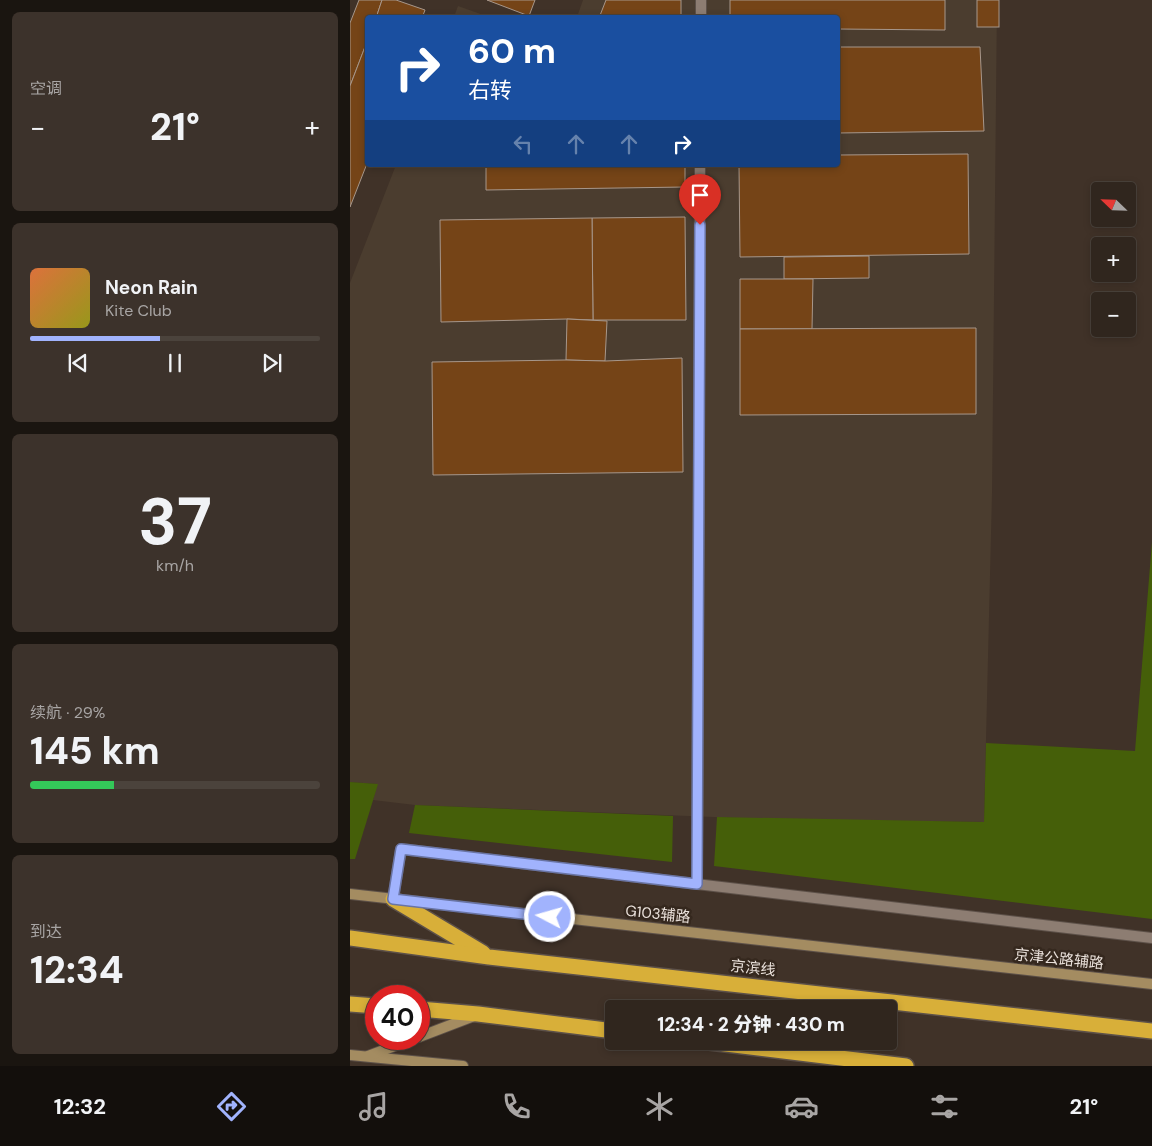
<!DOCTYPE html>
<html lang="zh">
<head>
<meta charset="utf-8">
<style>
	body { margin:0; font-family:"DM Sans","Noto Sans SC",sans-serif; background:#3c322b; color:#f1f3f6; height:100vh; display:flex; flex-direction:column; font-size:19px; white-space:nowrap }
	* { box-sizing:border-box; margin:0 }
	p { font-size:16px; color:#a8a5a4 }
	.icon { flex:none; width:28px; height:28px; fill:none; stroke:currentColor; stroke-width:2; stroke-linecap:round; stroke-linejoin:round }
	.map { position:relative; flex:1; overflow:hidden }
	.details { display:flex; flex-direction:column; gap:12px; padding:12px; background:#1a1510; width:350px }
	.details>* { flex:none }
	.guide { position:absolute; left:15px; top:15px; width:475px; height:152px; border-radius:5px; box-shadow:0 2px 8px #0003,0 0 0 1px #4b433c; background:#1a4fa0; color:#fff; overflow:hidden }
	.needle { width:32px; rotate:293deg }
	.buttons { position:absolute; left:741px; top:182px; display:grid; gap:10px }
	.buttons a { display:grid; place-items:center; width:45px; height:45px; border-radius:5px; background:#30261e; box-shadow:0 2px 8px #0003,0 0 0 1px #4b433c; font-size:25px }
	.speed { position:absolute; left:15px; top:985px; display:flex; gap:10px; font-size:25px; font-weight:700; text-align:center }
	.speed>* { display:grid; place-content:center; width:65px; height:65px; border-radius:50%; background:#30261e; box-shadow:0 2px 8px #0003,0 0 0 1px #4b433c; line-height:1 }
	.speed .limit { border:8px solid #d22; background:#fff; color:#111 }
	.pin { position:absolute; display:grid; place-items:center; width:42px; height:42px; color:#fff; margin:-51px -21px; border-radius:50% 50% 50% 0; rotate:-45deg; box-shadow:0 0 5px #0007 }
	.pin .icon { rotate:45deg }
	.me { position:absolute; width:55px; margin:-28px; rotate:276deg; stroke-linejoin:round; filter:drop-shadow(0 0 4px #0008) }
	.turn { display:flex; align-items:center; gap:18px; height:105px; padding:0 20px; font-size:22px }
	.turn .icon { width:65px; height:65px; stroke-width:2.5 }
	.turn b { display:block; font-size:35px; line-height:42px }
	.lanes { display:flex; align-items:center; height:48px; padding:0 20px; background:#0003; justify-content:center; gap:25px; direction:ltr }
	.lanes .off { opacity:.35 }
	.big { font-size:38px; font-weight:800; line-height:1.1 }
	.details .tile { flex:1; display:flex; flex-direction:column; justify-content:center; gap:8px; min-width:0; padding:0 18px; border-radius:8px; background:#3c322b }
	.details .dial { align-items:center; gap:0 }
	.dial b { font-size:65px; line-height:1 }
	.song { display:flex; align-items:center; gap:15px }
	.cover { width:60px; height:60px; border-radius:8px; background:linear-gradient(135deg,hsl(20 70% 55%),hsl(60 70% 35%)) }
	.played { height:5px; border-radius:2px; background:linear-gradient(90deg,#a1b3fd 45%,#4b433c 45%) }
	.keys { display:flex; justify-content:space-around; direction:ltr }
	.heat { display:flex; justify-content:space-between; align-items:center; font-size:28px; direction:ltr }
	.charge { height:8px; border-radius:4px; background:linear-gradient(90deg,#34c759 29%,#4b433c 0) }
	.trip { position:absolute; left:255px; top:1000px; width:292px; height:50px; border-radius:5px; background:#30261e; box-shadow:0 2px 8px #0003,0 0 0 1px #4b433c; font-weight:800; line-height:50px; text-align:center }
	.tab-bar { display:flex; height:80px; justify-content:space-around; align-items:center; background:#130f0c; color:#a8a5a4 }
	.tab-bar .icon { width:35px; height:35px }
	.tab-bar .on { color:#a1b3fd }
	.tab-bar b { font-size:22px; color:#f1f3f6 }
	main { display:flex; flex:1; min-height:0 }
	.map>svg:first-child { display:block }
</style>
</head>
<body>
<main>
<section class="details">
<div class="tile"><p>空调</p>
<div class="heat"><a>−</a><b class="big">21°</b><a>+</a></div>
</div>
<div class="tile">
<div class="song"><i class="cover"></i><div><b>Neon Rain</b><p>Kite Club</p></div></div>
<div class="played"></div>
<div class="keys"><svg class="icon" aria-label="previous" viewBox="0 0 24 24"><path d="M18 5L8 12l10 7zM5 5v14"/></svg><svg class="icon" aria-label="pause" viewBox="0 0 24 24"><path d="M8 5v14M16 5v14"/></svg><svg class="icon" aria-label="next" viewBox="0 0 24 24"><path d="M6 5l10 7-10 7zM19 5v14"/></svg></div>
</div>
<div class="tile dial"><b>37</b><p>km/h</p></div>
<div class="tile"><p>续航 · 29%</p><b class="big">145 km</b><div class="charge"></div></div>
<div class="tile"><p>到达</p><b class="big">12:34</b></div>
</section>
<div class="map">
<svg width="802" height="1066" viewBox="0 0 802 1066">
	<rect width="100%" height="100%" fill="#403228"/>
	<g fill="#4b3d2f">
		<polygon points="233,0 647,0 642,493 634,822 415,819 65,805 23,800 27,784 0,782 0,283 46,165 488,165 488,18 227,17"/>
		<polygon points="108,6 139,17 104,17"/>
	</g>
	<g fill="#455f09">
		<polygon points="802,542 802,919 364,866 367,817 634,822 636,743 785,751"/>
		<polygon points="0,782 28,784 5,859 0,859"/>
		<polygon points="65,805 323,816 322,862 59,833"/>
	</g>
	<g fill="#754417" stroke="#a7978b">
		<polygon points="9,0 32,0 26,18 18,18 18,39 0,86 0,23"/>
		<polygon points="32,0 46,0 75,10 72,18 26,18"/>
		<polygon points="137,0 185,0 179,16"/>
		<polygon points="256,0 331,0 331,18 249,18"/>
		<polygon points="380,0 595,0 595,30 488,29 488,18 380,18"/>
		<rect x="627" y="0" width="22" height="27"/>
		<polygon points="18,39 18,161 0,207 0,86"/>
		<polygon points="488,47 630,47 634,131 488,133"/>
		<polygon points="618,154 619,254 390,257 389,165 488,165 488,155"/>
		<polygon points="136,165 335,165 335,187 136,190"/>
		<polygon points="335,217 336,320 243,320 242,218"/>
		<polygon points="242,218 243,320 217,319 91,322 90,220"/>
		<polygon points="519,256 519,278 434,279 434,257"/>
		<polygon points="390,279 463,279 462,329 390,329"/>
		<polygon points="217,319 257,321 255,361 216,360"/>
		<polygon points="626,328 626,414 390,415 390,329"/>
		<polygon points="332,358 333,472 83,475 82,362 216,360 255,361"/>
	</g>
	<g fill="none" stroke-linecap="round" stroke-linejoin="round">
		<g stroke="#5d5149" stroke-width="12">
			<g id="street">
				<polyline points="351,18 351,0"/>
				<polyline points="347,884 350,165"/>
				<polyline points="43,899 51,849 802,938"/>
			</g>
		</g>
		<g stroke="#5d5149" stroke-width="12">
			<g id="secondary">
				<polyline points="0,894 802,984"/>
				<polyline points="69,1037 124,1016"/>
				<polyline points="0,1055 113,1066"/>
				<polyline points="18,1056 63,1039"/>
			</g>
		</g>
		<g stroke="#5d5149" stroke-width="18">
			<g id="highway">
				<polyline points="43,899 133,953"/>
				<polyline points="0,938 139,957 802,1031"/>
				<polyline points="0,1004 26,1006"/>
				<polyline points="69,1009 128,1014 264,1031"/>
				<polyline points="351,1041 556,1066"/>
			</g>
		</g>
		<use href="#street" stroke="#8d7d72" stroke-width="10"/>
		<use href="#secondary" stroke="#a48c61" stroke-width="10"/>
		<use href="#highway" stroke="#d8af39" stroke-width="15"/>
	</g>
	<g fill="none" stroke-linecap="round" stroke-linejoin="round">
		<g stroke="#6974a4" stroke-width="12">
			<polyline id="route" points="200,917 43,899 51,849 347,884 350,225"/>
		</g>
		<use href="#route" stroke="#a1b3fd" stroke-width="9"/>
	</g>
	<g text-anchor="middle" dominant-baseline="central" stroke-width="5" stroke-linejoin="round" paint-order="stroke">
		<g font-size="15" fill="#e9e0da" stroke="#35281e">
			<text transform="translate(308 914) rotate(6)">G103辅路</text>
			<text transform="translate(709 959) rotate(6)">京津公路辅路</text>
			<text transform="translate(403 968) rotate(6)">京滨线</text>
		</g>
	</g>
</svg>
<div class="buttons">
<a><svg class="needle" viewBox="-14 -14 28 28"><path d="M0-13l5 13h-10z" fill="#e53935"/><path d="M0 13l5-13h-10z" fill="#a8a5a4"/></svg></a>
<a>+</a>
<a>−</a>
</div>
<div class="speed"><div class="limit">40</div></div>
<div class="pin" style="left:350px;top:225px;background:#d93025"><svg class="icon" aria-label="arrive" viewBox="0 0 24 24"><path d="M6 21V4h12l-3 4 3 4H6"/></svg></div>
<svg class="me" style="left:200px;top:917px" viewBox="-20 -20 40 40"><circle r="17" fill="#a1b3fd" stroke="#fff" stroke-width="3"/><path d="M0-11L8 9 0 5-8 9z" fill="#fff"/></svg>
<div class="trip">12:34 · 2 分钟 · 430 m</div>
<div class="guide">
<div class="turn"><svg class="icon" aria-label="right" viewBox="0 0 24 24"><path d="M7 20v-9h11M14 6l5 5-5 5"/></svg><div><b>60 m</b>右转</div></div>
<div class="lanes"><svg class="icon off" aria-label="left" viewBox="0 0 24 24"><path d="M17 20v-9H6M10 6l-5 5 5 5"/></svg><svg class="icon off" aria-label="ahead" viewBox="0 0 24 24"><path d="M12 20V5M6 11l6-6 6 6"/></svg><svg class="icon off" aria-label="ahead" viewBox="0 0 24 24"><path d="M12 20V5M6 11l6-6 6 6"/></svg><svg class="icon" aria-label="right" viewBox="0 0 24 24"><path d="M7 20v-9h11M14 6l5 5-5 5"/></svg></div>
</div>
</div>
</main>
<nav class="tab-bar">
<b>12:32</b>
<svg class="icon on" aria-label="directions" viewBox="0 0 24 24"><path d="M12 3l9 9-9 9-9-9zM9 14v-3h6M13 9l2 2-2 2"/></svg>
<svg class="icon" aria-label="music" viewBox="0 0 24 24"><path d="M9 18V5l10-2v13"/><circle cx="6" cy="18" r="3"/><circle cx="16" cy="16" r="3"/></svg>
<svg class="icon" aria-label="phone" viewBox="0 0 24 24"><path d="M5 4h4l2 5-3 2q2 4 5 5l2-3 5 2v4C11 20 4 13 5 4z"/></svg>
<svg class="icon" aria-label="climate" viewBox="0 0 24 24"><path d="M12 3v18M4 7l16 10M4 17L20 7"/></svg>
<svg class="icon" aria-label="car" viewBox="0 0 24 24"><path d="M5 17H2v-5l4-1 3-4h7l3 4 3 1v5h-3M9 17h6M6 11h13"/><circle cx="7" cy="17" r="2"/><circle cx="17" cy="17" r="2"/></svg>
<svg class="icon" aria-label="filters" viewBox="0 0 24 24"><path d="M4 7h16M4 17h16"/><circle cx="9" cy="7" r="2"/><circle cx="15" cy="17" r="2"/></svg>
<b>21°</b>
</nav>
</body>
</html>
